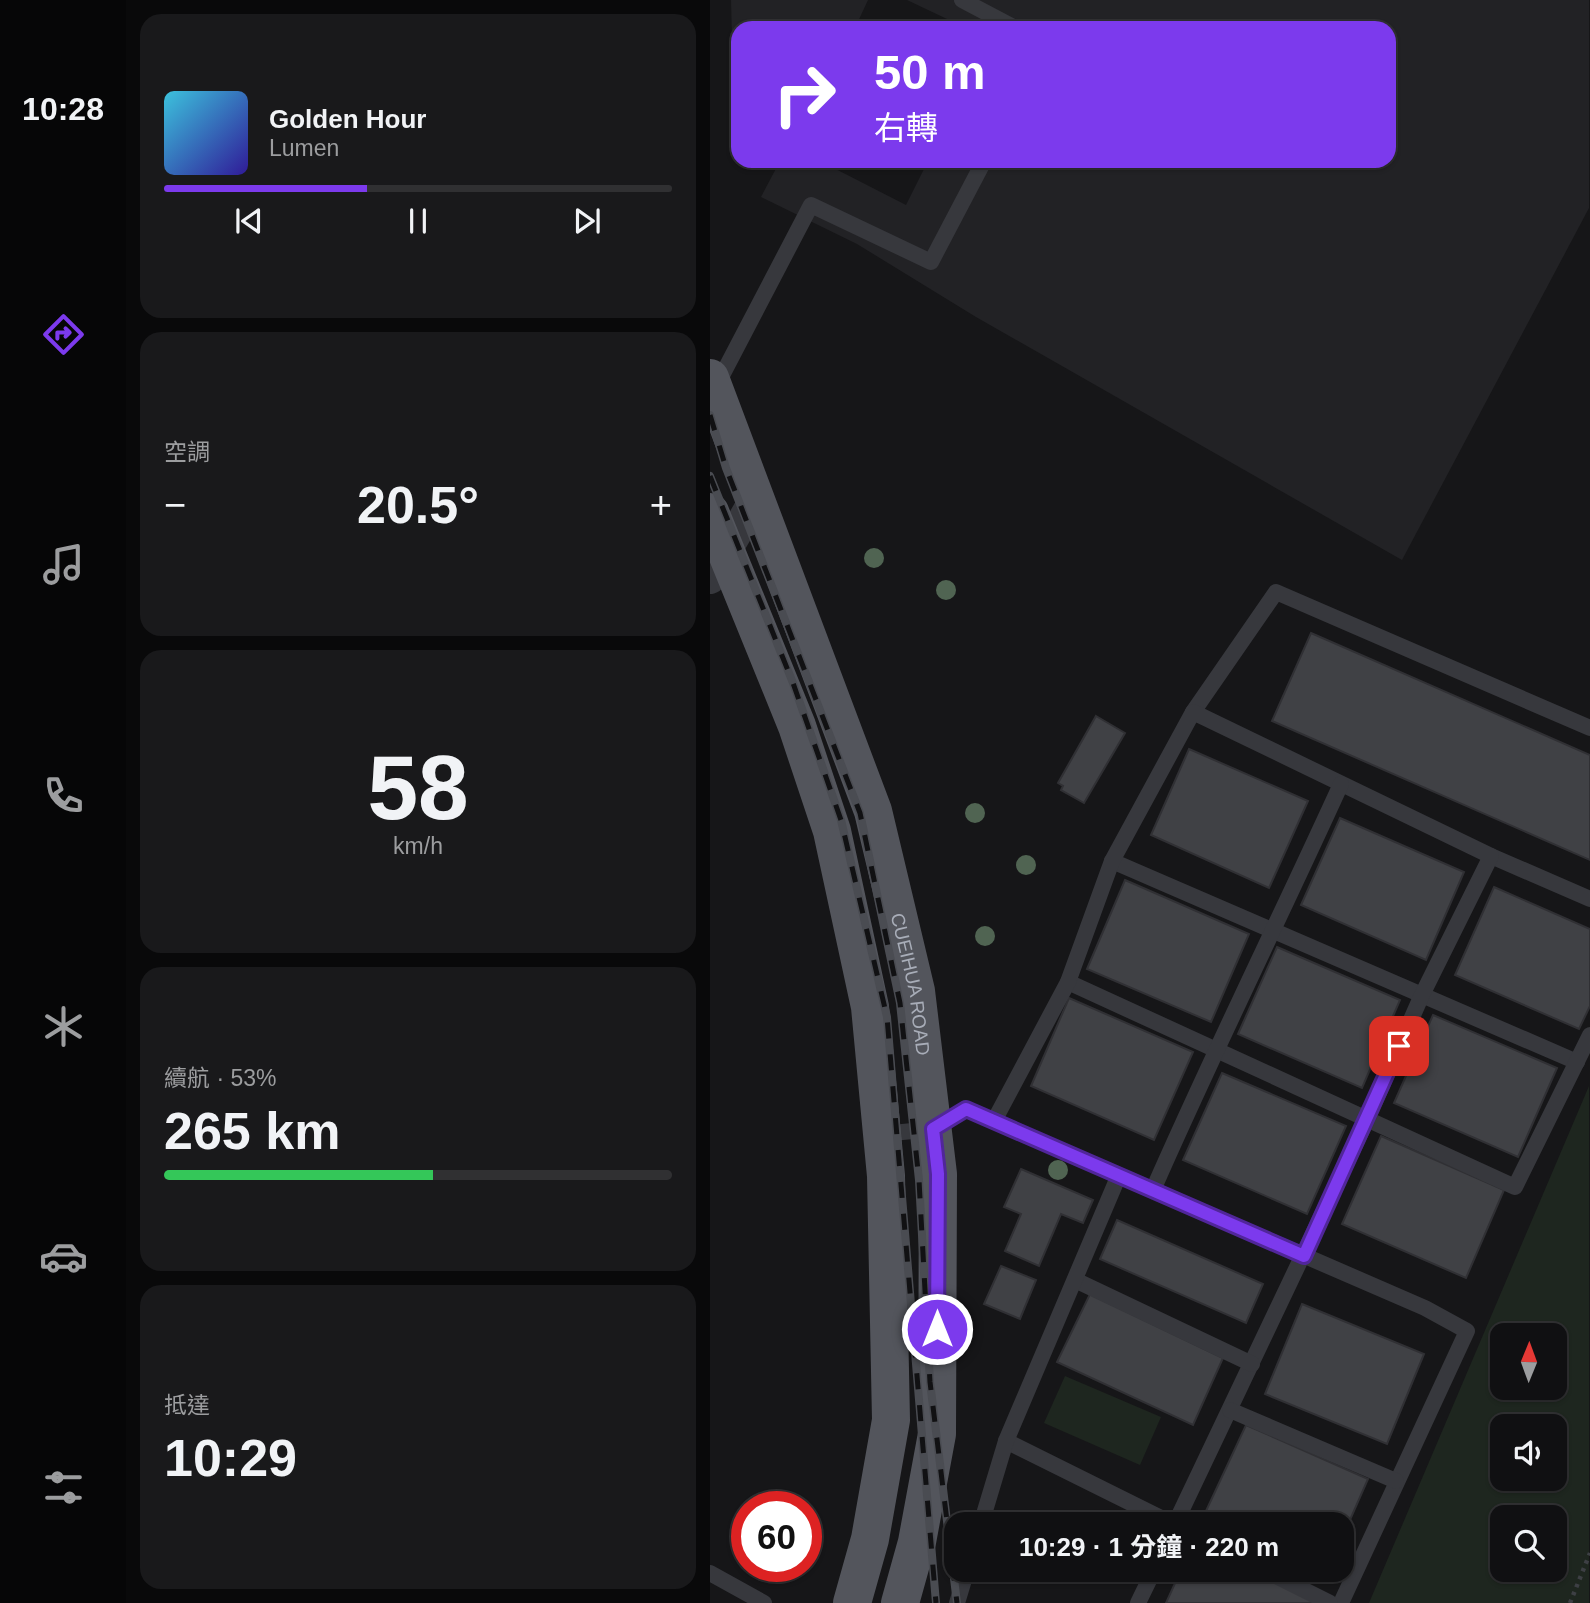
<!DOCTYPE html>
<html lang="zh-TW">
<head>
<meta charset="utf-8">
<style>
	body { margin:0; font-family:Helvetica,"Noto Sans TC",sans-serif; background:#19191b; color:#f1f3f6; height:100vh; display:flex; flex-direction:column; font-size:26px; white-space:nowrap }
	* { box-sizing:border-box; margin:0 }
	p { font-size:23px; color:#9c9d9f }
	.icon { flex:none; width:38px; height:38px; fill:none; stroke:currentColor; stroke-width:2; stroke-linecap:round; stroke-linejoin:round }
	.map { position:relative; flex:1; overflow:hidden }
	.drawer { display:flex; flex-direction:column; gap:14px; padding:14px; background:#09090a; width:584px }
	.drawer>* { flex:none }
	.guide { position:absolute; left:21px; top:21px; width:665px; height:147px; border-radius:21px; box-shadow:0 2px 5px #0004,0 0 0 2px #303032; background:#7c3aed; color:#fff; overflow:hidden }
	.needle { width:46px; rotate:1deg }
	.fabs { position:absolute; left:780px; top:1323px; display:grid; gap:14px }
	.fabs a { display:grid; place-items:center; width:77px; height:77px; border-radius:14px; background:#101012; box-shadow:0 2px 5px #0004,0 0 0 2px #303032; font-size:35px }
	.speed { position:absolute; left:21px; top:1491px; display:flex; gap:14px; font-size:35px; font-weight:700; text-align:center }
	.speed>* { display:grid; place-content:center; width:91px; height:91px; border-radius:50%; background:#101012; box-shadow:0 2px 5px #0004,0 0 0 2px #303032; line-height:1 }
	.speed .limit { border:10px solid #d22; background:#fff; color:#111 }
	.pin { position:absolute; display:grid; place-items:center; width:60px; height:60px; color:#fff; margin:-30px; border-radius:14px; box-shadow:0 4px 10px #0006 }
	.me { position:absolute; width:77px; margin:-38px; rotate:0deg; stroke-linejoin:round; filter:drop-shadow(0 0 5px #0008) }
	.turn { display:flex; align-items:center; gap:24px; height:147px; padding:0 28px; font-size:32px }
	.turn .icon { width:91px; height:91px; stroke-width:2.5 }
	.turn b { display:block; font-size:49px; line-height:60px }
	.big { font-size:52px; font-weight:700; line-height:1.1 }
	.drawer .widget { flex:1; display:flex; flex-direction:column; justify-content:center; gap:10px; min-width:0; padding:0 24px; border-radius:21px; background:#19191b }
	.drawer .dial { align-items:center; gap:0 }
	.dial b { font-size:91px; line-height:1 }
	.song { display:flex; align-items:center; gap:21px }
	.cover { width:84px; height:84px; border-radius:10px; background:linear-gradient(135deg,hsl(190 70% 55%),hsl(250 70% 35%)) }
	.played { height:7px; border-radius:4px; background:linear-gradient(90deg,#7c3aed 40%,#303032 40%) }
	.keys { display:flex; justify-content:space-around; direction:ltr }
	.heat { display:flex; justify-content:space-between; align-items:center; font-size:38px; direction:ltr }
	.charge { height:10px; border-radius:5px; background:linear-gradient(90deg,#34c759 53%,#303032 0) }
	.trip { position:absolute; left:234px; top:1512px; width:410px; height:70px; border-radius:21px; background:#101012; box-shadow:0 2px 5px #0004,0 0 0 2px #303032; font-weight:700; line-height:70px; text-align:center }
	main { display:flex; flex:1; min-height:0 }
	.dock { display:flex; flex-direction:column; width:126px; justify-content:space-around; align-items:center; background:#060607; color:#9c9d9f }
	.dock .icon { width:49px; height:49px }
	.dock .selected { color:#7c3aed }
	.dock b { font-size:32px; color:#f1f3f6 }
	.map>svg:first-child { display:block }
</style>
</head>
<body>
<main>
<nav class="dock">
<b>10:28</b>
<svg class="icon selected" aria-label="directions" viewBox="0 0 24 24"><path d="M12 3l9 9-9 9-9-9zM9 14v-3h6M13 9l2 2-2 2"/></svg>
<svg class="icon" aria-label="music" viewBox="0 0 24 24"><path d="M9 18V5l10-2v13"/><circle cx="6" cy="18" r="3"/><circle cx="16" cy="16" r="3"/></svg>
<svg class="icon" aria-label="phone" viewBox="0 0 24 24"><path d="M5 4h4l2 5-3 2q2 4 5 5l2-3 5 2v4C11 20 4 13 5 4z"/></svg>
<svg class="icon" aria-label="climate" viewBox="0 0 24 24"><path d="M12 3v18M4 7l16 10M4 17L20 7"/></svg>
<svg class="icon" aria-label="car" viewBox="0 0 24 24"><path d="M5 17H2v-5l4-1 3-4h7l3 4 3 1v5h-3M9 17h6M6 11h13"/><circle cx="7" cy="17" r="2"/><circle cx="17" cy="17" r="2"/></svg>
<svg class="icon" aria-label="filters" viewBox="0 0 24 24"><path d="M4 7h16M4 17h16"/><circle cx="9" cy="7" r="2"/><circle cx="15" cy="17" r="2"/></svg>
</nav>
<section class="drawer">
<div class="widget">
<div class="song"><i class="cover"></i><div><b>Golden Hour</b><p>Lumen</p></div></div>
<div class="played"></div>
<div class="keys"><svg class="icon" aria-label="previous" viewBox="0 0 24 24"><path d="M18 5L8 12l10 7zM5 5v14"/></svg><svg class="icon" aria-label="pause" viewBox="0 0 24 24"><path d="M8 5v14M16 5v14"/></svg><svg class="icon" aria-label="next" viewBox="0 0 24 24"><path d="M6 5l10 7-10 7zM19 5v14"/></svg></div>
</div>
<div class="widget"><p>空調</p>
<div class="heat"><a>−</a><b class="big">20.5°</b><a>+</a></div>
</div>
<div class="widget dial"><b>58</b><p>km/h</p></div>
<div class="widget"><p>續航 · 53%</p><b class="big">265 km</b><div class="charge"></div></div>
<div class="widget"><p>抵達</p><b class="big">10:29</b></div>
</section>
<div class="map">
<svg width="880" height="1603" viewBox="0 0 880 1603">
	<rect width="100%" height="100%" fill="#161618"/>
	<g fill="#222225">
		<polygon points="21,0 158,0 145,28 28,28 28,38 22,38"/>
		<polygon points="197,0 879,0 879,208 692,560 266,317 147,244 51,197 70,161 110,161 196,205 218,161 679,161 679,28 256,28"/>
	</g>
	<g fill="#1e261f" fill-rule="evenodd">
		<path d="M879,1086V1603H659ZM793,1335H845V1388H793ZM793,1426H845V1479H793ZM793,1517H845V1570H793Z"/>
		<polygon points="355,1376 451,1417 430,1465 334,1423"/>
	</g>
	<g fill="#404145" stroke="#303034" stroke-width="2">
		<polygon points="601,633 880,755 880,860 562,721"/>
		<polygon points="386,716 415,733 374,803 351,790 353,786 348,783"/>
		<polygon points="479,749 598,801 559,888 441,835"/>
		<polygon points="630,818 754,872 716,960 591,905"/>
		<polygon points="415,880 539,934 501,1022 377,969"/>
		<polygon points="784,887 880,929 880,1006 869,1029 745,975"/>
		<polygon points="567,947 690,1000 652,1088 528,1034"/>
		<polygon points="359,998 483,1052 444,1140 321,1086"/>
		<polygon points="723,1015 847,1068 808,1157 684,1103"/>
		<polygon points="512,1073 636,1126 597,1214 473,1160"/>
		<polygon points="671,1136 794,1190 756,1278 632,1224"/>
		<polygon points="311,1169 383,1200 373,1223 351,1214 329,1266 295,1251 311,1214 294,1207"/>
		<polygon points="407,1220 553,1284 536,1323 390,1259"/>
		<polygon points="291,1266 326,1280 310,1319 274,1304"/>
		<polygon points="380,1294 513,1358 483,1425 347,1362"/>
		<polygon points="592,1304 714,1354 677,1444 555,1394"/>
		<polygon points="536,1425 658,1479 632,1538 632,1524 526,1524 496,1511"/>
		<polygon points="471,1570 537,1570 603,1599 602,1603 456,1603"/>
	</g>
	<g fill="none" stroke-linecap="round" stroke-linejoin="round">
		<polyline stroke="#3d3f44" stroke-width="4.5" stroke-dasharray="3.5 5" stroke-linecap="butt" points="860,1603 880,1553"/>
		<g stroke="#37383d" stroke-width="16">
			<polyline points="252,0 305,28"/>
			<polyline points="7,385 101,205 221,262 274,161"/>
			<polyline points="483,712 566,592 880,728"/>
			<polyline points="781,856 880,899"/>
			<polyline points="402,861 867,1062"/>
			<polyline points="358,982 805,1187 880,1035"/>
			<polyline points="284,1121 358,982 402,861 483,712 781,856 711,997 657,1120 465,1524"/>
			<polyline points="172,1134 223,1129 256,1109 715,1308 757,1331 631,1603"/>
			<path d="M443,1190C503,1053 569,920 631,784"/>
			<polyline points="365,1280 542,1364"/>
			<polyline points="520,1410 686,1481"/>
			<polyline points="296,1441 463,1524"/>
			<polyline points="271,1524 296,1441 409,1175"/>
			<polyline points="554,1570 620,1603"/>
			<polyline points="0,1573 54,1603"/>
			<polyline points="247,1603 257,1570"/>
			<polyline points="428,1603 444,1570"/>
		</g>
		<polyline stroke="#37383d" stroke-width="32" points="0,578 45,500"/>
		<g stroke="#53555c" stroke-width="38">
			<path id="s1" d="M0,378L163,811L206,991L228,1174L227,1434L207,1542L190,1603"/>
			<polyline points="0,512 87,726 122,831 160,1007 176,1176 181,1420 160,1539 142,1603"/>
		</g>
		<g stroke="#4a4c52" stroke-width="8">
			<g id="rail">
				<polyline points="0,415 16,468 150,813 190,1003 209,1180 220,1382 247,1603"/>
				<polyline points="0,476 83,683 131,820 177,1017 226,1603"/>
			</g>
		</g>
		<use href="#rail" stroke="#111113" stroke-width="5" stroke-dasharray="16" stroke-linecap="butt"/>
	</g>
	<g fill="#506452">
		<circle cx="164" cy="558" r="10"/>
		<circle cx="236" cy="590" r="10"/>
		<circle cx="265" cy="813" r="10"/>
		<circle cx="316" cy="865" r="10"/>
		<circle cx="275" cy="936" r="10"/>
		<circle cx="348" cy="1170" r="10"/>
	</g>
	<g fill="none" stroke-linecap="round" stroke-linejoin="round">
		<g stroke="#51269a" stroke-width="18">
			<polyline id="route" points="227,1329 228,1174 223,1129 256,1109 594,1256 689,1046"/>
		</g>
		<use href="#route" stroke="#7c3aed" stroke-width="12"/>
	</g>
	<g text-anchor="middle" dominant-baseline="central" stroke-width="7" stroke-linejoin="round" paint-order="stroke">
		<g font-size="19" fill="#a8adb8" stroke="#111113">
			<text stroke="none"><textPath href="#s1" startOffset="640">CUEIHUA ROAD</textPath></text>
		</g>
	</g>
</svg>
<div class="fabs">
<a><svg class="needle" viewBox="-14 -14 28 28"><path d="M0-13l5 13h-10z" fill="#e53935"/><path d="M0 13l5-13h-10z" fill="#9c9d9f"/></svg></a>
<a><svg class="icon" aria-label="sound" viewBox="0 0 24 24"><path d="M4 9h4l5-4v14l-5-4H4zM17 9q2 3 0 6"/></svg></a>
<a><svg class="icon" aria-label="search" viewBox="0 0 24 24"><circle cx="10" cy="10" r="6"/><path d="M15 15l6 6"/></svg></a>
</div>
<div class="speed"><div class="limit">60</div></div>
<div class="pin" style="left:689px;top:1046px;background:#d93025"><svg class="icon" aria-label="arrive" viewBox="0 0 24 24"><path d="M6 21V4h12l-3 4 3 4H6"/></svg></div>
<svg class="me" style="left:227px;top:1329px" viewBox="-20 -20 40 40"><circle r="17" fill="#7c3aed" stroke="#fff" stroke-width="3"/><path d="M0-11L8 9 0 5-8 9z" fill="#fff"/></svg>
<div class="trip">10:29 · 1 分鐘 · 220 m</div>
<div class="guide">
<div class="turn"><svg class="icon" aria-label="right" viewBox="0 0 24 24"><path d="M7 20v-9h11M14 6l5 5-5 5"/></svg><div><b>50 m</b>右轉</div></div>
</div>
</div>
</main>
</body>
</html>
